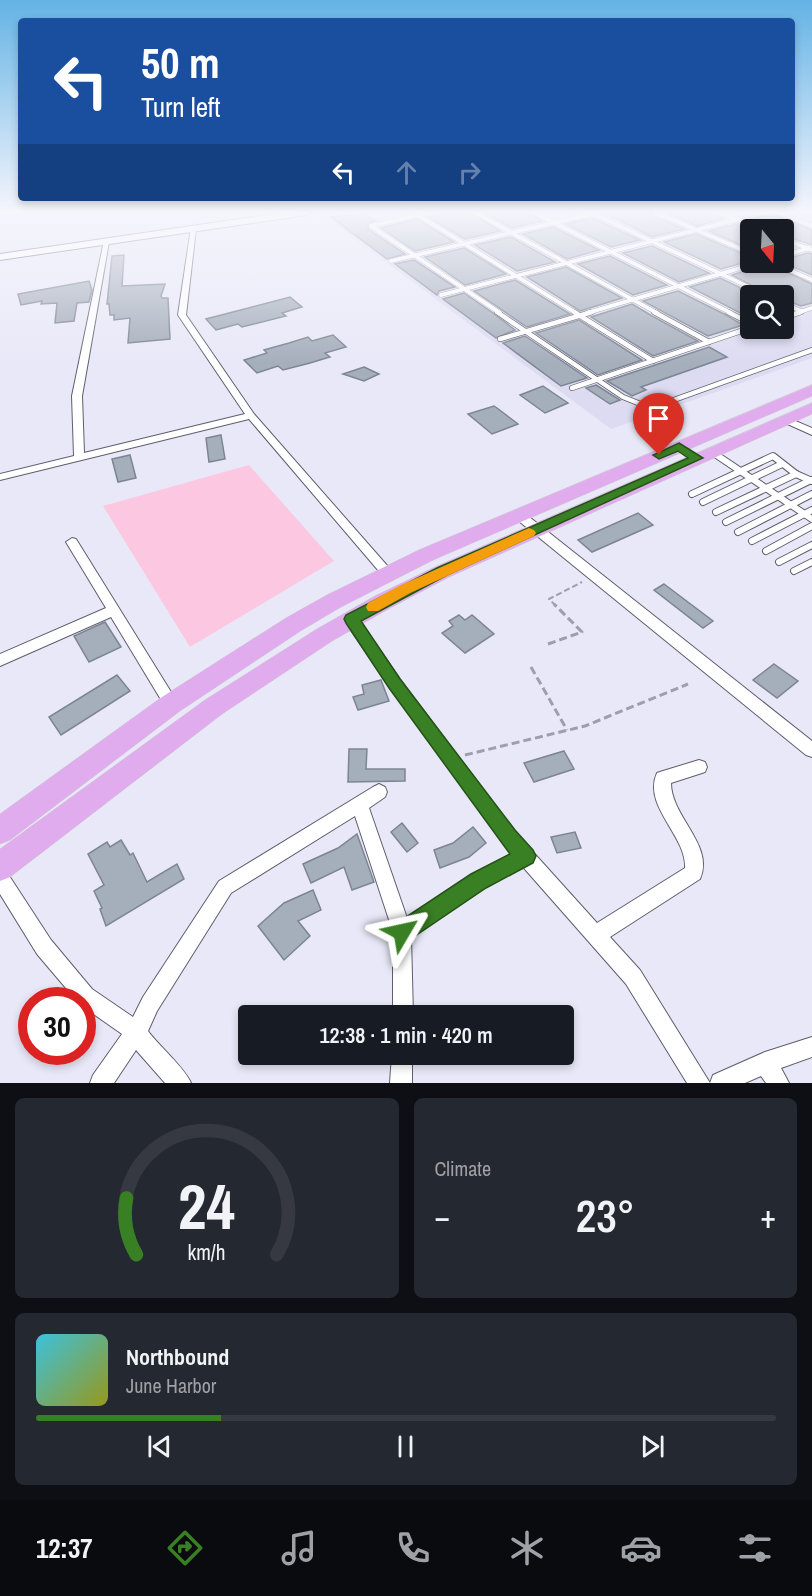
<!DOCTYPE html>
<html lang="en">
<head>
<meta charset="utf-8">
<style>
	body { margin:0; font-family:"Archivo Narrow",sans-serif; background:#242831; color:#f1f3f6; height:100vh; display:flex; flex-direction:column; font-size:22px; white-space:nowrap }
	* { box-sizing:border-box; margin:0 }
	p { font-size:20px; color:#9ea1a6 }
	.icon { flex:none; width:33px; height:33px; fill:none; stroke:currentColor; stroke-width:2; stroke-linecap:round; stroke-linejoin:round }
	.map { position:relative; height:1083px; overflow:hidden }
	.details { display:flex; flex-direction:column; gap:15px; padding:15px; background:#0d0f14; flex:1 }
	.details>* { flex:none }
	.banner { position:absolute; left:18px; top:18px; width:777px; height:183px; border-radius:6px; box-shadow:0 3px 9px #0003; background:#1a4fa0; color:#fff; overflow:hidden }
	.needle { width:39px; rotate:162deg }
	.controls { position:absolute; left:740px; top:219px; display:grid; gap:12px }
	.controls a { display:grid; place-items:center; width:54px; height:54px; border-radius:6px; background:#171b24; box-shadow:0 3px 9px #0003; font-size:30px }
	.speed { position:absolute; left:18px; top:987px; display:flex; gap:12px; font-size:30px; font-weight:700; text-align:center }
	.speed>* { display:grid; place-content:center; width:78px; height:78px; border-radius:50%; background:#171b24; box-shadow:0 3px 9px #0003; line-height:1 }
	.speed .limit { border:9px solid #d22; background:#fff; color:#111 }
	.pin { position:absolute; display:grid; place-items:center; width:51px; height:51px; color:#fff; margin:-62px -26px; border-radius:50% 50% 50% 0; rotate:-45deg; box-shadow:0 0 6px #0007 }
	.pin .icon { rotate:45deg }
	.me { position:absolute; width:66px; margin:-33px; rotate:54deg; stroke-linejoin:round; filter:drop-shadow(0 0 4px #0008) }
	.turn { display:flex; align-items:center; gap:21px; height:126px; padding:0 24px; font-size:27px }
	.turn .icon { width:78px; height:78px; stroke-width:2.5 }
	.turn b { display:block; font-size:42px; line-height:51px }
	.lanes { display:flex; align-items:center; height:57px; padding:0 24px; background:#0003; justify-content:center; gap:30px; direction:ltr }
	.lanes .off { opacity:.35 }
	.big { font-size:45px; font-weight:600; line-height:1.1 }
	.details .tile { flex:1; display:flex; flex-direction:column; justify-content:center; gap:9px; min-width:0; padding:0 21px; border-radius:9px; background:#242831 }
	.details .dial { align-items:center; gap:0 }
	.dial svg { height:156px; overflow:visible; fill:none; stroke:#363941; stroke-width:7; stroke-linecap:round; text-anchor:middle }
	.dial text { fill:#f1f3f6; stroke:none }
	.song { display:flex; align-items:center; gap:18px }
	.cover { width:72px; height:72px; border-radius:9px; background:linear-gradient(135deg,hsl(190 70% 55%),hsl(60 70% 35%)) }
	.played { height:6px; border-radius:3px; background:linear-gradient(90deg,#397f23 25%,#363941 25%) }
	.keys { display:flex; justify-content:space-around; direction:ltr }
	.heat { display:flex; justify-content:space-between; align-items:center; font-size:33px; direction:ltr }
	.details .tiles { flex:1; display:grid; gap:15px; grid-template-columns:1fr 1fr }
	.tile:last-child { grid-column:span 2 }
	.trip { position:absolute; left:238px; top:1005px; width:336px; height:60px; border-radius:6px; background:#171b24; box-shadow:0 3px 9px #0003; font-weight:600; line-height:60px; text-align:center }
	.tab-bar { display:flex; height:96px; justify-content:space-around; align-items:center; background:#090b0e; color:#9ea1a6 }
	.tab-bar .icon { width:42px; height:42px }
	.tab-bar .current { color:#397f23 }
	.tab-bar b { font-size:27px; color:#f1f3f6 }
	.map>svg:first-child { display:block }
</style>
</head>
<body>
<div class="map">
<svg width="812" height="1083" viewBox="0 0 812 1083">
	<rect width="100%" height="100%" fill="#e9e8f8"/>
	<path fill="#dcdbf2" fill-rule="evenodd" d="M348,212H812V358L611,429L325,217ZM750,230H783V262H750ZM750,296H783V328H750Z"/>
	<polygon fill="#fcc7e0" points="249,465 334,561 190,647 103,506"/>
	<g fill="#a5aebb" stroke="#7d8592" stroke-width="1.5">
		<polygon points="446,212 470,212 500,231 465,239 428,217"/>
		<polygon points="483,212 529,212 542,221 512,228"/>
		<polygon points="603,212 651,212 653,216 684,229 652,237"/>
		<polygon points="666,212 714,212 723,219 697,226"/>
		<polygon points="771,213 812,230 812,245 783,235 783,230 764,230 749,221"/>
		<polygon points="365,214 375,221 368,223 368,229 405,254 387,259 331,217"/>
		<polygon points="592,218 640,240 611,247 566,224"/>
		<polygon points="417,219 454,242 415,251 381,228"/>
		<polygon points="736,224 750,230 750,249 709,231"/>
		<polygon points="553,227 599,250 567,259 523,234"/>
		<polygon points="696,234 750,257 750,261 721,269 664,242"/>
		<polygon points="511,237 555,262 517,271 475,245"/>
		<polygon points="652,246 709,273 679,282 623,253"/>
		<polygon points="464,248 506,274 465,285 425,257"/>
		<polygon points="808,253 812,254 812,275 782,262 783,260"/>
		<polygon points="124,255 122,286 165,284 161,296 162,298 168,298 170,339 128,343 130,318 114,320 114,315 110,315 109,304 107,304 112,256"/>
		<polygon points="610,256 667,285 633,295 578,264"/>
		<polygon points="414,260 455,287 439,291 437,295 395,264"/>
		<polygon points="765,262 812,284 812,303 801,306 783,299 783,296 772,296 732,275 762,266"/>
		<polygon points="566,267 622,298 580,311 527,277"/>
		<polygon points="720,278 757,296 750,296 750,318 690,287"/>
		<polygon points="515,280 570,314 527,327 474,291"/>
		<polygon points="89,281 92,290 89,302 77,303 74,321 55,323 57,303 41,304 42,301 21,305 18,294"/>
		<polygon points="678,291 724,314 743,325 708,336 643,301"/>
		<polygon points="464,293 493,313 515,330 496,338 443,299"/>
		<polygon points="290,297 302,307 282,313 286,316 242,327 238,324 216,330 206,319"/>
		<polygon points="632,304 652,316 698,341 653,356 591,317"/>
		<polygon points="579,320 642,360 598,375 536,333"/>
		<polygon points="333,335 346,347 325,353 330,357 310,363 283,370 278,366 257,373 244,360 267,353 264,350 289,343 308,337 312,341"/>
		<polygon points="525,336 587,378 561,386 503,343"/>
		<polygon points="709,347 727,357 641,387 646,390 632,396 607,381"/>
		<polygon points="364,367 379,374 364,381 343,374"/>
		<polygon points="596,385 620,400 610,404 586,388"/>
		<polygon points="543,386 568,403 545,413 520,395"/>
		<polygon points="494,406 497,408 518,424 492,434 468,414"/>
		<polygon points="221,435 225,459 209,462 206,438"/>
		<polygon points="130,455 136,478 118,482 112,459"/>
		<polygon points="638,513 653,525 592,552 578,540"/>
		<polygon points="664,584 713,621 703,628 654,590"/>
		<polygon points="459,615 465,620 472,615 494,634 465,653 442,633 453,626 449,621"/>
		<polygon points="105,622 121,647 89,662 74,636"/>
		<polygon points="774,664 798,681 777,698 753,680"/>
		<polygon points="117,675 130,691 61,735 49,717"/>
		<polygon points="381,680 389,701 358,710 353,697 364,694 362,685"/>
		<polygon points="349,749 367,749 366,769 405,769 405,781 348,782"/>
		<polygon points="564,751 574,769 534,782 524,763"/>
		<polygon points="402,823 418,843 407,852 391,832"/>
		<polygon points="473,827 486,843 469,857 440,868 434,850 453,843"/>
		<polygon points="575,832 581,848 557,853 551,837"/>
		<polygon points="357,834 374,882 352,890 344,867 311,883 303,864 338,848"/>
		<polygon points="121,840 130,855 133,853 147,882 177,864 184,879 106,926 100,909 102,908 94,891 104,885 88,854 107,842 110,847"/>
		<polygon points="313,890 321,910 298,921 310,936 284,960 258,926 284,903"/>
	</g>
	<g fill="none" stroke-linecap="round" stroke-linejoin="round">
		<g stroke="#5f5e6b" stroke-width="4.5">
			<g id="lane-far2">
				<polyline points="474,212 657,313"/>
				<polyline points="533,212 731,313"/>
				<polyline points="655,212 750,253"/>
				<polyline points="718,212 760,230"/>
				<polyline points="775,212 812,226"/>
				<polyline points="594,214 768,296"/>
				<polyline points="418,215 576,313"/>
				<polyline points="371,226 500,313"/>
				<polyline points="371,226 430,212"/>
				<polyline points="783,239 812,250"/>
				<polyline points="783,256 809,248"/>
				<polyline points="391,261 599,212"/>
				<polyline points="771,262 812,280"/>
				<polyline points="441,295 767,212"/>
				<polyline points="783,303 801,311"/>
				<polyline points="587,313 761,262"/>
				<polyline points="797,313 812,308"/>
			</g>
		</g>
		<g stroke="#5f5e6b" stroke-width="6">
			<g id="lane-far1">
				<polyline points="497,312 623,397 648,407 660,405 812,350"/>
				<polyline points="574,312 653,361"/>
				<polyline points="654,312 709,342"/>
				<polyline points="728,312 750,323"/>
				<polyline points="783,318 801,312"/>
				<polyline points="500,339 592,312"/>
				<polyline points="572,388 750,328"/>
			</g>
		</g>
		<g stroke="#5f5e6b" stroke-width="8">
			<g id="lane">
				<polyline points="712,452 812,519"/>
				<polyline points="692,494 773,456 796,474 812,481"/>
				<polyline points="703,502 782,464"/>
				<polyline points="716,512 796,474"/>
				<polyline points="726,522 811,480"/>
				<polyline points="738,532 812,494"/>
				<polyline points="752,541 812,510"/>
				<polyline points="766,551 812,526"/>
				<polyline points="779,562 812,545"/>
				<polyline points="794,571 812,562"/>
			</g>
		</g>
		<g stroke="#5f5e6b" stroke-width="2">
			<g id="street">
				<polygon points="191,228 196,229 186,315 254,414 391,570 393,573 391,576 383,576 249,419 0,480 0,474 74,456 72,396 104,241 109,242 82,396 84,453 245,414 178,315"/>
				<polygon points="786,417 812,428 812,435 783,422 783,418"/>
				<polygon points="519,511 523,512 812,741 812,757 806,755 515,518 513,515"/>
				<polygon points="72,538 76,539 176,700 178,704 176,708 171,710 166,708 111,617 0,666 0,654 106,608 66,542"/>
				<path d="M351,614L356,615L400,679L514,831L597,923L685,868C687,836 642,806 657,773L663,771L699,760L705,762L707,767L705,772L671,783C671,817 715,845 700,879L610,937L640,970L710,1083H687L626,984L523,867L485,887L411,937L413,1016H393V932L355,816L231,893L157,1011L148,1031C159,1046 184,1067 191,1083H165L136,1050L114,1083H90L93,1075L122,1034L82,1006V1000H76L37,954L0,894V868L6,871L51,940L92,989L133,1017L143,997L219,881L373,787L379,784L385,787L387,792L385,797L369,808L407,918L473,875L512,854L390,687L346,623L344,619L346,615Z"/>
				<polygon points="812,1037 812,1057 781,1068 789,1083 766,1083 761,1076 745,1083 710,1083 713,1075 765,1052"/>
				<polygon points="392,1054 412,1054 412,1083 390,1083"/>
			</g>
		</g>
		<g stroke="#5f5e6b" stroke-width="2">
			<polygon id="secondary" points="286,212 312,212 307,215 0,260 0,254"/>
		</g>
		<g stroke="#cececf" stroke-width="1">
			<g id="primary">
				<polygon points="812,385 812,396 433,560 341,607 302,630 180,711 10,840 0,844 0,814 162,697 286,618 327,595 419,550"/>
				<polygon points="812,403 812,414 449,577 390,608 332,641 222,714 10,877 0,881 0,849 205,700 317,629 375,596 435,567"/>
			</g>
		</g>
		<polyline stroke="#9f9fab" stroke-width="2" stroke-dasharray="6 3" stroke-linecap="butt" points="556,606 549,599 582,582"/>
		<g stroke="#9f9fab" stroke-width="3" stroke-dasharray="8 4" stroke-linecap="butt">
			<polyline points="548,644 582,632 554,604"/>
			<polyline points="531,667 567,730"/>
			<polyline points="465,755 585,726 688,684"/>
		</g>
		<use href="#lane-far2" stroke="#fff" stroke-width="4"/>
		<use href="#lane-far1" stroke="#fff" stroke-width="4.5"/>
		<use href="#lane" stroke="#fff" stroke-width="6"/>
		<use href="#street" fill="#fff" fill-rule="evenodd"/>
		<use href="#secondary" fill="#fff" fill-rule="evenodd"/>
		<use href="#primary" fill="#e0acee" fill-rule="evenodd"/>
	</g>
	<linearGradient id="sky" x2="0" y2="1"><stop stop-color="#63b3e5"/><stop offset="0.58" stop-color="#f5f5fc"/><stop offset="1" stop-color="#f5f5fc" stop-opacity="0"/></linearGradient>
	<rect width="812" height="364" fill="url(#sky)"/>
	<polygon fill="#397f23" stroke="#255317" stroke-width="1.5" points="679,443 703,458 447,575 361,621 400,679 515,830 533,850 536,856 533,863 486,888 409,940 402,943 394,940 391,932 394,925 471,874 510,854 389,688 346,623 344,619 346,615 437,568 688,458 678,451 659,459 653,455"/>
	<polygon fill="#f59e0b" points="529,528 534,530 536,533 534,536 410,593 378,611 368,611 366,607 368,603 399,586"/>
</svg>
<div class="controls">
<a><svg class="needle" viewBox="-14 -14 28 28"><path d="M0-13l5 13h-10z" fill="#e53935"/><path d="M0 13l5-13h-10z" fill="#9ea1a6"/></svg></a>
<a><svg class="icon" aria-label="search" viewBox="0 0 24 24"><circle cx="10" cy="10" r="6"/><path d="M15 15l6 6"/></svg></a>
</div>
<div class="speed"><div class="limit">30</div></div>
<div class="pin" style="left:659px;top:455px;background:#d93025"><svg class="icon" aria-label="arrive" viewBox="0 0 24 24"><path d="M6 21V4h12l-3 4 3 4H6"/></svg></div>
<svg class="me" style="left:402px;top:932px" viewBox="-20 -20 40 40"><path d="M0-17L14 15 0 8-14 15z" fill="#397f23" stroke="#fff" stroke-width="4"/></svg>
<div class="trip">12:38 · 1 min · 420 m</div>
<div class="banner">
<div class="turn"><svg class="icon" aria-label="left" viewBox="0 0 24 24"><path d="M17 20v-9H6M10 6l-5 5 5 5"/></svg><div><b>50 m</b>Turn left</div></div>
<div class="lanes"><svg class="icon" aria-label="left" viewBox="0 0 24 24"><path d="M17 20v-9H6M10 6l-5 5 5 5"/></svg><svg class="icon off" aria-label="ahead" viewBox="0 0 24 24"><path d="M12 20V5M6 11l6-6 6 6"/></svg><svg class="icon off" aria-label="right" viewBox="0 0 24 24"><path d="M7 20v-9h11M14 6l5 5-5 5"/></svg></div>
</div>
</div>
<section class="details">
<div class="tiles">
<div class="tile dial"><svg viewBox="0 0 100 80">
<path d="M14 69A42 42 0 1 1 86 69"/>
<path d="M14 69A42 42 0 0 1 9 40" stroke="#397f23"/>
<text x="50" y="56" font-size="32" font-weight="700">24</text>
<text x="50" y="72" font-size="11">km/h</text>
</svg></div>
<div class="tile"><p>Climate</p>
<div class="heat"><a>−</a><b class="big">23°</b><a>+</a></div>
</div>
<div class="tile">
<div class="song"><i class="cover"></i><div><b>Northbound</b><p>June Harbor</p></div></div>
<div class="played"></div>
<div class="keys"><svg class="icon" aria-label="previous" viewBox="0 0 24 24"><path d="M18 5L8 12l10 7zM5 5v14"/></svg><svg class="icon" aria-label="pause" viewBox="0 0 24 24"><path d="M8 5v14M16 5v14"/></svg><svg class="icon" aria-label="next" viewBox="0 0 24 24"><path d="M6 5l10 7-10 7zM19 5v14"/></svg></div>
</div>
</div>
</section>
<nav class="tab-bar">
<b>12:37</b>
<svg class="icon current" aria-label="directions" viewBox="0 0 24 24"><path d="M12 3l9 9-9 9-9-9zM9 14v-3h6M13 9l2 2-2 2"/></svg>
<svg class="icon" aria-label="music" viewBox="0 0 24 24"><path d="M9 18V5l10-2v13"/><circle cx="6" cy="18" r="3"/><circle cx="16" cy="16" r="3"/></svg>
<svg class="icon" aria-label="phone" viewBox="0 0 24 24"><path d="M5 4h4l2 5-3 2q2 4 5 5l2-3 5 2v4C11 20 4 13 5 4z"/></svg>
<svg class="icon" aria-label="climate" viewBox="0 0 24 24"><path d="M12 3v18M4 7l16 10M4 17L20 7"/></svg>
<svg class="icon" aria-label="car" viewBox="0 0 24 24"><path d="M5 17H2v-5l4-1 3-4h7l3 4 3 1v5h-3M9 17h6M6 11h13"/><circle cx="7" cy="17" r="2"/><circle cx="17" cy="17" r="2"/></svg>
<svg class="icon" aria-label="filters" viewBox="0 0 24 24"><path d="M4 7h16M4 17h16"/><circle cx="9" cy="7" r="2"/><circle cx="15" cy="17" r="2"/></svg>
</nav>
</body>
</html>
